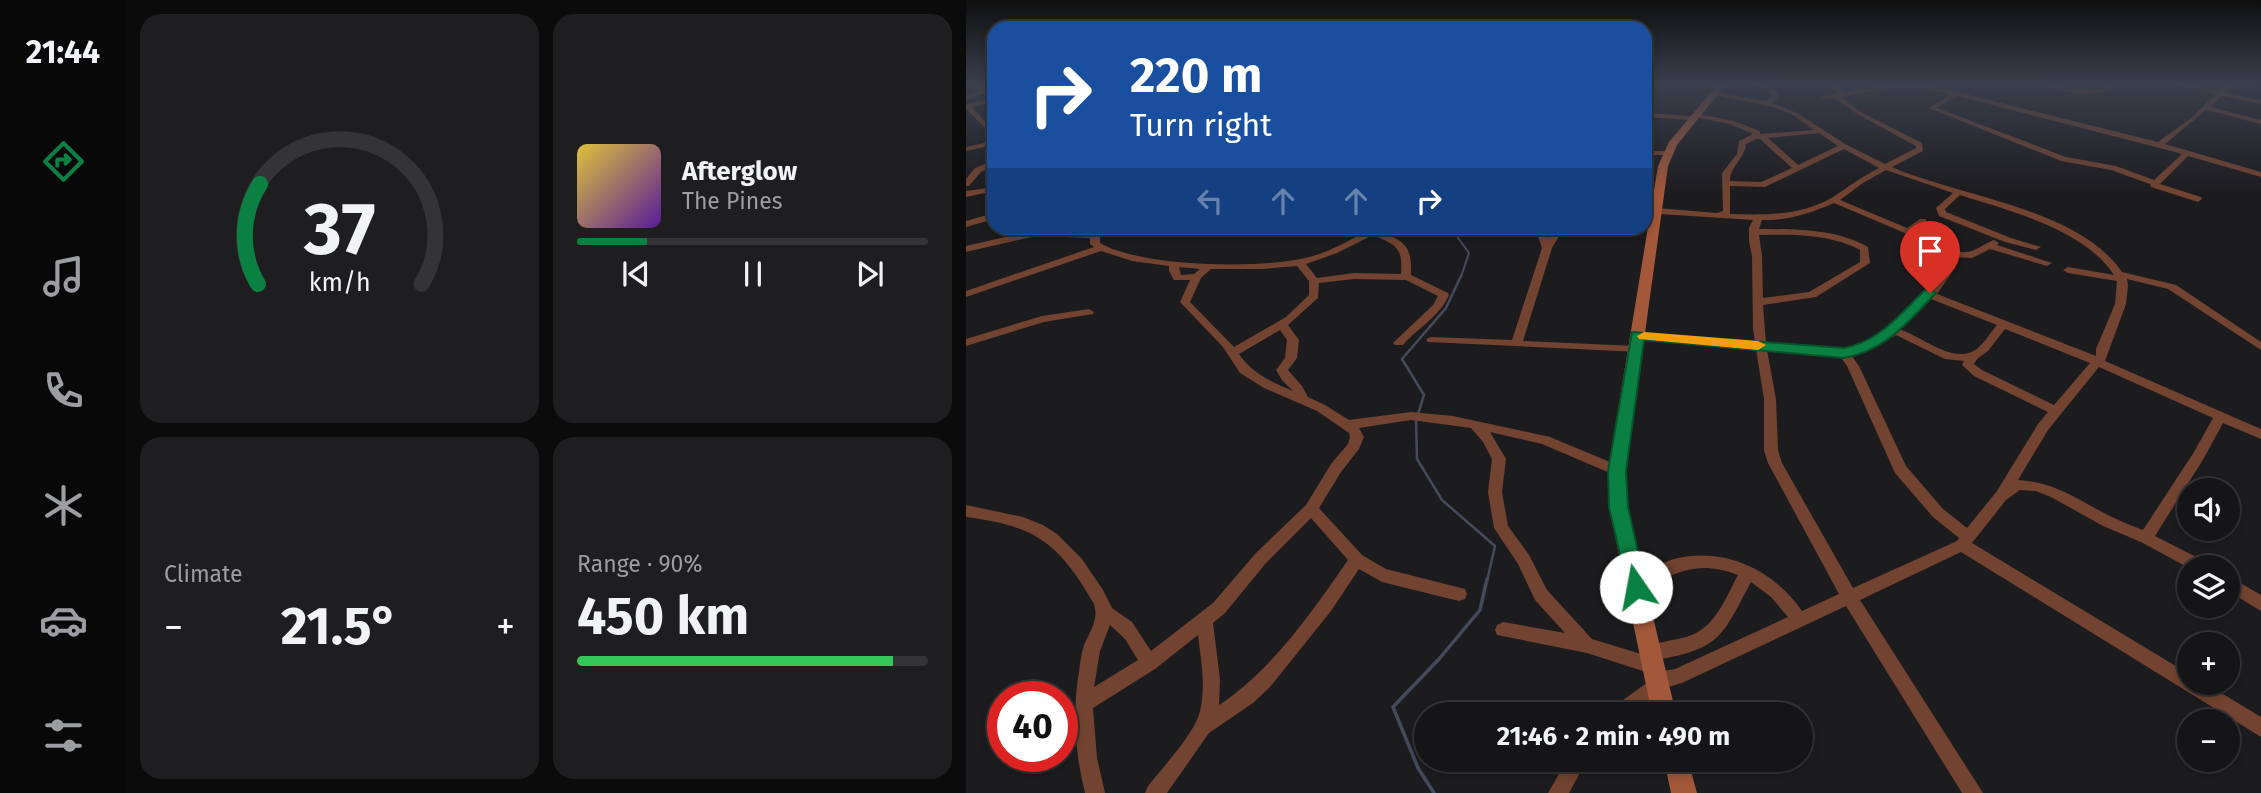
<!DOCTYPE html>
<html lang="en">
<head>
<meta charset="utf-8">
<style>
	body { margin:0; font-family:"Fira Sans",sans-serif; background:#1e1d1f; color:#f1f3f6; height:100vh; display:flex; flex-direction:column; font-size:26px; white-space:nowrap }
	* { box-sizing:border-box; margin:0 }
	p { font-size:23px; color:#9d9ea1 }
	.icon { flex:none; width:38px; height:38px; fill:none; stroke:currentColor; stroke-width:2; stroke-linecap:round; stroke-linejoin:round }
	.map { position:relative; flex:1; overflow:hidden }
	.sheet { display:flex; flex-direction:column; gap:14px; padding:14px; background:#0c0b0c; width:840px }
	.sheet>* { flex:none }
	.banner { position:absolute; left:21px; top:21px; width:665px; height:214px; border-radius:21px; box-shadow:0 4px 10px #0003,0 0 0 2px #343335; background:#1a4fa0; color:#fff; overflow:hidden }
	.tools { position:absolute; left:1211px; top:478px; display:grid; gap:14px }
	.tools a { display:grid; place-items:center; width:63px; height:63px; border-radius:50%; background:#151416; box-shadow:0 4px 10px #0003,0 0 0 2px #343335; font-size:35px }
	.speed { position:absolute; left:21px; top:681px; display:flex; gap:14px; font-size:35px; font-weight:700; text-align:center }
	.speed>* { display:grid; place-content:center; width:91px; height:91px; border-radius:50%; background:#151416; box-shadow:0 4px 10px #0003,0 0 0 2px #343335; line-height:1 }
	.speed .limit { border:10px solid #d22; background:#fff; color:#111 }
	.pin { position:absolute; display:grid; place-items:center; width:60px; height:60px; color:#fff; margin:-72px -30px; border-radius:50% 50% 50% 0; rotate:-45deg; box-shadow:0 0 7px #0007 }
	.pin .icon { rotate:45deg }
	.me { position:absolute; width:77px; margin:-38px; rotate:348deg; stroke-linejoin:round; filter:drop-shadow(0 0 5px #0008) }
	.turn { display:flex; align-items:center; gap:24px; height:147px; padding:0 28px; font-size:32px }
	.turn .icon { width:91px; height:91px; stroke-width:2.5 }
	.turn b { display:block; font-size:49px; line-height:60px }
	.lanes { display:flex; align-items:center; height:66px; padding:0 28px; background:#0003; justify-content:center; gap:35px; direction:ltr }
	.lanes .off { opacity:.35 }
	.big { font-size:52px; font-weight:700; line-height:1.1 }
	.sheet .card { flex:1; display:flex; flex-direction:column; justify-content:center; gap:10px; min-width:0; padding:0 24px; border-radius:21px; background:#1e1d1f }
	.sheet .dial { align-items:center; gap:0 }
	.dial svg { height:182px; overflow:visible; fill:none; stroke:#343335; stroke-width:7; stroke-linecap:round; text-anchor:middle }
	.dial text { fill:#f1f3f6; stroke:none }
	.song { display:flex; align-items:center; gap:21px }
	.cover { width:84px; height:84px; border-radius:10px; background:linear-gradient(135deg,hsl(50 70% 55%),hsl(270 70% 35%)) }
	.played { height:7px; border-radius:4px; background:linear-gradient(90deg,#0b8043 20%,#343335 20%) }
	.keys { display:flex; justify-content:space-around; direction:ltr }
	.heat { display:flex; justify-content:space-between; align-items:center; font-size:38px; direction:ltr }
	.charge { height:10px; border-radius:5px; background:linear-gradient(90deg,#34c759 90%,#343335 0) }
	.sheet .tiles { flex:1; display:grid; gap:14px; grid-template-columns:repeat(2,1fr) }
	.trip { position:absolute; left:448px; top:702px; width:399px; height:70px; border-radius:35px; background:#151416; box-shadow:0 4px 10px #0003,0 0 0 2px #343335; font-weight:700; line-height:70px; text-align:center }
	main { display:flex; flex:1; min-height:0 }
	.tabs { display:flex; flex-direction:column; width:126px; justify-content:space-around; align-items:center; background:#080809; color:#9d9ea1 }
	.tabs .icon { width:49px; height:49px }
	.tabs .selected { color:#0b8043 }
	.tabs b { font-size:32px; color:#f1f3f6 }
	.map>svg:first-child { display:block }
</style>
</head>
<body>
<main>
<nav class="tabs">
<b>21:44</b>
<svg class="icon selected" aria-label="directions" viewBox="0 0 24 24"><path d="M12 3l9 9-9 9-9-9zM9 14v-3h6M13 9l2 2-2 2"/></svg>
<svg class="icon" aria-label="music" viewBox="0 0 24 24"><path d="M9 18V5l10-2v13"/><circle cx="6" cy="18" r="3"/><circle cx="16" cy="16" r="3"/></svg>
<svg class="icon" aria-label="phone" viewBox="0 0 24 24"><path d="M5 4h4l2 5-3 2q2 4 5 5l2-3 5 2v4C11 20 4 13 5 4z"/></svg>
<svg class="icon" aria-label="climate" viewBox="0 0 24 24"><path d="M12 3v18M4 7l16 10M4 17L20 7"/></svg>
<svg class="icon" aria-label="car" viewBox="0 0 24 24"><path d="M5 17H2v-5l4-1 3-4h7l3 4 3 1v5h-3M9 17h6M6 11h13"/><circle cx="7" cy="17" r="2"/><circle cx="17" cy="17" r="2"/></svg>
<svg class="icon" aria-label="filters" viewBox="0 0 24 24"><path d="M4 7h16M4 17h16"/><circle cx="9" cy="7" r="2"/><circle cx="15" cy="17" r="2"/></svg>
</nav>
<section class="sheet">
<div class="tiles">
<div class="card dial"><svg viewBox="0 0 100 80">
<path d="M14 69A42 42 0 1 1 86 69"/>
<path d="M14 69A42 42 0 0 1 15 25" stroke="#0b8043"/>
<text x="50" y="56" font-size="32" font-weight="700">37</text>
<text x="50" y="72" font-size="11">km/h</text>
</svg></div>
<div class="card">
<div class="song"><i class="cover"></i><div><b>Afterglow</b><p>The Pines</p></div></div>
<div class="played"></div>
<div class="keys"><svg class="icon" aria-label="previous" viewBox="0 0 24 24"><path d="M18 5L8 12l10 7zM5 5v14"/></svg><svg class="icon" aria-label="pause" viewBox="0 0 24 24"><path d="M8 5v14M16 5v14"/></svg><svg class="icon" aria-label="next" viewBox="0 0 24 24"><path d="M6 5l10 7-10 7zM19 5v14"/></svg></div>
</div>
<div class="card"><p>Climate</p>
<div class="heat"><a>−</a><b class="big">21.5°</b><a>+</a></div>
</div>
<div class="card"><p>Range · 90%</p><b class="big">450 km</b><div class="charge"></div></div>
</div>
</section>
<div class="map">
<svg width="1295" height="793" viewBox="0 0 1295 793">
	<rect width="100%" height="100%" fill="#1c1b1e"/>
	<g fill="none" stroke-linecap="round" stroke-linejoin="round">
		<polyline stroke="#454a5b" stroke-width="2" points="485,228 503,253 495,277"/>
		<g stroke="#454a5b" stroke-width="2.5">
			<polyline points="452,414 458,395 436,359 480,308 495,276"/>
			<polyline points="450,420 451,459 476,500 529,546 521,581"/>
		</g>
		<polyline stroke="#454a5b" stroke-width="3.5" points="468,793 452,768 427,707 473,659 514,610 521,579"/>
		<g fill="#724330" fill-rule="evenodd">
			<polygon points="10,84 16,84 19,93 0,100 0,96 12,92"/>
			<path d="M786,84C797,84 808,86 813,97L806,103L831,113L879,144L919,164L950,148V146L891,114L868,98L855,99V97L873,93L859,84H867L880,92L922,84L963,85L1192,142L1224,119L1250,94L1207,84H1219L1253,91L1261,84H1268L1260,93L1295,100V104L1256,96L1244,107L1295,120V124L1240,110L1199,144L1295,172V177L1222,156L1194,184L1235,197L1236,199L1232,202L1185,187L1184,184L1145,170L1095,161L963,108L985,94C945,84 914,89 875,97L895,112L956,143L957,151L926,167C994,197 1112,208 1156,272L1210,285L1295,342V350L1202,289L1161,279L1162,286L1160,304L1139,361L1295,429V439L1257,423L1238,458L1189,536L1240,562L1243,567L1223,568L1175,542L1137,526L1085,497L1070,491L1054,490L1040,500L1006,543L1223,674V682H1237L1295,717V737L995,552L894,600L1017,793H996L880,606L716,683L699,688L697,692L667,714H643L646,708L682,682L686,674L621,653L531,635L529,630L531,625L537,622L599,633L569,600L552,564L528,528L522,492L526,459L517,442L505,428L445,420L393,428L398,437L393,449L375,472L353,508L396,555L420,569L499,589L501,594L499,599L493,601L416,582L393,569L365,611L304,687L287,703L243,733L201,793H179L182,786C197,767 229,733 234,711C240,686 235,660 232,635L189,669L127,708L131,758L139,793H119C109,753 106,713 113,672C114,663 115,654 118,645C124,631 133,620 128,604C92,542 70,526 0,517V505L57,517L77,525L91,534L116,559L137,590L146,608L166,622L185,651L247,603L290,553L340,505L365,464L382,444L384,437L383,433L351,411L298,388L274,373L257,347L214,302L224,280H208L203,271V266L166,261L135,251L0,297V291L128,247L124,244V238L70,236L0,252V246L70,230L126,232L130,228H138L134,235V243C175,267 292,269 339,258C363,253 385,239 407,228H417L414,231C439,242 446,245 445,275L482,293L483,295C474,316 452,328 437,345H429L427,343L429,341L467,305L472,296L440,280L388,279L353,283L352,298L322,325L333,340L331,358L322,370L336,386L342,397L359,405L383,420L445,412L487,416L584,437L656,467L658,471L656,475L651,476L576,444L524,432L540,459L536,492L542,526L563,555L581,590L626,639L675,654L677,647C691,642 706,641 720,637C749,629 759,599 772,575C732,560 710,571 676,592L670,594L664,592L662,587L664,582C678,574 692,564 708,559C758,546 808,570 836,611L873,594L802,463L798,450V399L790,349L671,338L665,335L671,332L789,342L787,329L786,256L783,241V228L787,220L679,213V207L751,213L757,211L756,173L771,154L773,141L787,134L764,124L729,117L726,120L679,117V113L725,116L728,113L768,121L794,131V134L848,130L827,115L807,107L744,94L747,92L800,101L807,96L801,90ZM991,96L1190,147L1216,154L1188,180L1150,166L1100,157L971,108ZM853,133L872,146L832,165L802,138ZM791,139H794L826,168L795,182L764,181C764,166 778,160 780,144ZM878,149L913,168C897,176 882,187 867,197C835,216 800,215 764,214V186L799,187ZM920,170L987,193L970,208L973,216L1039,242L1070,250L1075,247L1045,238L980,212L979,209L994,195C1044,211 1118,229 1148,275L1102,267L1097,270L1102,273L1151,281L1149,304L1130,349V356L971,294L987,271L989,257L1006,258L1024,249L1081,266L1086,263L1031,245L1033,243L1028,240C1020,243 1009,251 1002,252C985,254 965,237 949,231L960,223V219H954L941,228L874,200L897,183ZM868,203L960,242L980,255L977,271L959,294L944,305L918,332L893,346L878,349L800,343L797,305L850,297L904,263L902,247C871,229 828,229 793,229L796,220C821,221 845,213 868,203ZM407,235C430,245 437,247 435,274L388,273L351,278L340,264L371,253ZM793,235C825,234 866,234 894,250V262L843,292L797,298L796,256ZM331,266L343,281V295L320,317L268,347L224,302L235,278L245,269H296ZM213,267L234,269L228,274L215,275ZM965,299L1031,325C1024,333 1019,342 1012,348C989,367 956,336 933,329L952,309ZM1039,329L1124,363L1088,405L1016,370L1008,364L1011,359L1022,351ZM314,330L321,340L319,358L310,370L316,380L327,391C305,382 286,373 273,354ZM930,335L979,359L998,361L996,365L1008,376L1082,412L1072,424L1031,491L1001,528L977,509L940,466L893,366L885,355L901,351ZM801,350L874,356L881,366L929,473L967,517L993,538L991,541L887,588L816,463L812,450L810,399ZM1133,367L1247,418L1228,452L1177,530C1167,526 1156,522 1146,517C1113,501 1090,482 1052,480L1082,430ZM345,518L382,560C346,612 306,670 253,705L254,679L247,623L259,613L300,563ZM785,582L805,597L822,617L709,669L691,672L695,666L691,660C756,648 756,636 785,582ZM144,625L159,639L172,660L128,687L134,651Z"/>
			<path d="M1076,84L1125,90C1136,89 1144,84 1154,84C1133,100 1099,94 1076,84Z"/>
			<polygon points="28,98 28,102 6,107 28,131 28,137 0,109 0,104"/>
			<polygon points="28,141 28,145 0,151 0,147"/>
			<polygon points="679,151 702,151 706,153 702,155 679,155"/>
			<polygon points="28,160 28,165 15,172 3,186 0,186 0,179 9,168"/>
			<polygon points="28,187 28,191 0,197 0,191"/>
			<polygon points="28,213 28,219 0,227 0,221"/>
			<polygon points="569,228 578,228 582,238 589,228 598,228 586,248 557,341 670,346 674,348 676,350 674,352 462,342 460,340 462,338 466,337 546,340 576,248"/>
			<polygon points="123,309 128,312 127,314 78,322 0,346 0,339 76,316"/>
			<polygon points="1262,576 1295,595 1295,611 1262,591"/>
			<polygon points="601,760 621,760 603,793 582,793"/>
		</g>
		<g fill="#a35839" fill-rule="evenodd">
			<polygon points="752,84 760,84 711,145 702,166 660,471 661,507 710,714 686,714 643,507 642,471 692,166 703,142"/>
			<polygon points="698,760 722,760 731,793 705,793"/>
		</g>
	</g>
	<linearGradient id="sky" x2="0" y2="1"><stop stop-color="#0f0f10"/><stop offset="0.43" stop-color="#3a3f4c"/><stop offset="1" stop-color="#3a3f4c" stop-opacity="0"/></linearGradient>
	<rect width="1295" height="195" fill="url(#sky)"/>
	<path fill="#0b8043" stroke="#07532c" stroke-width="2" d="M964,289L970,293L968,295C940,324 920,350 878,358L678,340L660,471L662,507L680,587L677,594L670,596L663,594L643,507L642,471L666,332L878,348C913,342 935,313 959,290Z"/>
	<polygon fill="#f59e0b" points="678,332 792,341 800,345 792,350 673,339 671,336"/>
</svg>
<div class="tools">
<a><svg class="icon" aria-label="sound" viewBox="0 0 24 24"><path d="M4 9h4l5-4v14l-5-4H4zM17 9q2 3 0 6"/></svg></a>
<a><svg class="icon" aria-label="layers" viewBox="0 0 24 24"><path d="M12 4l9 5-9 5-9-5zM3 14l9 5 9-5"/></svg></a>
<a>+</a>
<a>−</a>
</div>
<div class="speed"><div class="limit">40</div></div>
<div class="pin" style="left:964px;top:293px;background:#d93025"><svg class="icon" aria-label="arrive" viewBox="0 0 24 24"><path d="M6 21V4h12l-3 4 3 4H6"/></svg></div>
<svg class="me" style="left:670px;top:587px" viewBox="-20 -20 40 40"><circle r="19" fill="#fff"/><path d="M0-13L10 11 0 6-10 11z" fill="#0b8043"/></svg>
<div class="trip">21:46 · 2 min · 490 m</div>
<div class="banner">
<div class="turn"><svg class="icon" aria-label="right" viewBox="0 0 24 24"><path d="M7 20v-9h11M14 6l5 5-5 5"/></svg><div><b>220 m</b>Turn right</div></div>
<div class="lanes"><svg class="icon off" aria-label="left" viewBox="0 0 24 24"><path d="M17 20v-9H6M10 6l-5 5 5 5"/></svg><svg class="icon off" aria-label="ahead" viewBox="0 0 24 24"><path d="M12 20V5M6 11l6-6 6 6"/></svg><svg class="icon off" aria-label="ahead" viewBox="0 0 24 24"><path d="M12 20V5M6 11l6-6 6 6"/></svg><svg class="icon" aria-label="right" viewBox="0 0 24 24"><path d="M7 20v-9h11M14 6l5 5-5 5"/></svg></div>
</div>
</div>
</main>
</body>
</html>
